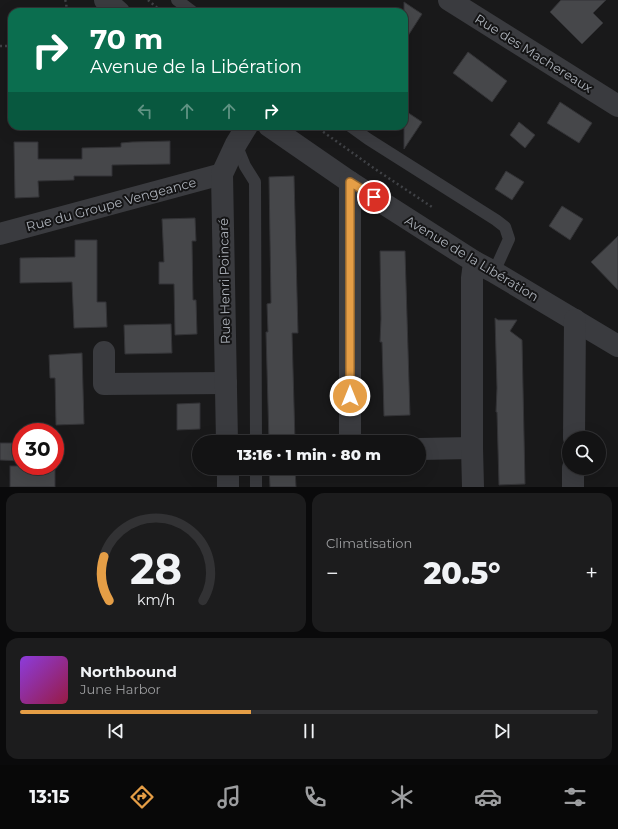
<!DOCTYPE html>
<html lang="fr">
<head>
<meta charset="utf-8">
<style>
	body { margin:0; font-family:Montserrat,sans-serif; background:#1c1c1d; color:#f1f3f6; height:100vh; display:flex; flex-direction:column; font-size:15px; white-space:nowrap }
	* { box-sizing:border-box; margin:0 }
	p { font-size:13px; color:#9d9ea0 }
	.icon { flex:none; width:22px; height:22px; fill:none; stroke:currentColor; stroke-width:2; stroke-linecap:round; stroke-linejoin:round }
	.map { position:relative; height:487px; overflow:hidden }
	.details { display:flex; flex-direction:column; gap:6px; padding:6px; background:#0a0a0b; flex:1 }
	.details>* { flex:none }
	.guide { position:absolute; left:8px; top:8px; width:400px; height:122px; border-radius:12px; box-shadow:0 4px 16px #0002,0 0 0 1px #323234; background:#0b6e4f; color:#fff; overflow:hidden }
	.controls { position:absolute; left:562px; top:431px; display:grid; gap:8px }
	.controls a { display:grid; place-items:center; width:44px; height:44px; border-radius:50%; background:#131314; box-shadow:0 4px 16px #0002,0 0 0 1px #323234; font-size:20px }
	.speed { position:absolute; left:12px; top:423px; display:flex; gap:8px; font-size:20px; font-weight:700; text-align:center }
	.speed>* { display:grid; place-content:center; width:52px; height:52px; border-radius:50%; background:#131314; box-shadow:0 4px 16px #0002,0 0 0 1px #323234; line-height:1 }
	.speed .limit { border:6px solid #d22; background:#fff; color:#111 }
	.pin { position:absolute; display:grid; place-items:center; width:34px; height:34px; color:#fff; margin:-17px; border:2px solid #fff; border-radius:50%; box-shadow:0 1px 4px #0007 }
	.me { position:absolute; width:44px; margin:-22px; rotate:0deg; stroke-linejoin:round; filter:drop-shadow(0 0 3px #0008) }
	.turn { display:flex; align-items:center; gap:14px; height:84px; padding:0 16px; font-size:18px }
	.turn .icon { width:52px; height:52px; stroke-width:2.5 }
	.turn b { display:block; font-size:28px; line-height:34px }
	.lanes { display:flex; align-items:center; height:38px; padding:0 16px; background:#0003; justify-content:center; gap:20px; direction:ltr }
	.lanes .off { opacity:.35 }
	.big { font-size:30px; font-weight:800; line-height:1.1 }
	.details .widget { flex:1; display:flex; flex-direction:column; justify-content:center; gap:6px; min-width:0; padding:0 14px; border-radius:12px; background:#1c1c1d }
	.details .dial { align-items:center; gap:0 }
	.dial svg { height:104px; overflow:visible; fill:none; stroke:#323234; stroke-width:7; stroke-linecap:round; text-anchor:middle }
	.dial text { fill:#f1f3f6; stroke:none }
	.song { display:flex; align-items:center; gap:12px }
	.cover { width:48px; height:48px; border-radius:6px; background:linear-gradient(135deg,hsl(270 70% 55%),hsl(340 70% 35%)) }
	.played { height:4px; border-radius:2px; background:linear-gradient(90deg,#e59e46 40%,#323234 40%) }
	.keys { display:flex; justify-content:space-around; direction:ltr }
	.heat { display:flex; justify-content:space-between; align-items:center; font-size:22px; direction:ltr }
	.details .tiles { flex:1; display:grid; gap:6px; grid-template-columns:1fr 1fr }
	.widget:last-child { grid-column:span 2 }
	.trip { position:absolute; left:192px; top:435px; width:234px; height:40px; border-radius:20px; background:#131314; box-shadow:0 4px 16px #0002,0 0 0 1px #323234; font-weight:800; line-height:40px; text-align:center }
	.menu { display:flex; height:64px; justify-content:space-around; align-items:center; background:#080808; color:#9d9ea0 }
	.menu .icon { width:28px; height:28px }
	.menu .selected { color:#e59e46 }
	.menu b { font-size:18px; color:#f1f3f6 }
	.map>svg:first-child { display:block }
</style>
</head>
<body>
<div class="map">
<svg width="618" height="487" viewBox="0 0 618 487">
	<rect width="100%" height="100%" fill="#19191a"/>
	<g fill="#46474a" stroke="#333336">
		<polygon points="561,0 606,0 593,13 603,23 582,44 550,12"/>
		<polygon points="404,2 422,14 404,42"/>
		<polygon points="468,52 507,81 492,102 453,73"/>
		<polygon points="560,102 592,123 579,143 547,123"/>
		<polygon points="404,110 422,122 404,149"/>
		<polygon points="519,122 535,135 525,148 510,135"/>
		<polygon points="170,141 170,164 112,165 112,176 74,176 74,180 38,181 39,197 15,198 14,142 38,142 38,159 82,159 82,148 121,147 121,143 132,142"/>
		<polygon points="506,171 524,182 512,200 495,189"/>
		<polygon points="294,176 298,333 292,333 295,442 269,442 266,332 268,332 267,304 271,303 269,177"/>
		<polygon points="562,206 583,219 570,240 549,226"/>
		<polygon points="195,218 196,241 192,241 193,300 196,300 197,334 175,335 174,284 159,284 159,262 164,262 162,219"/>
		<polygon points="618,236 618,290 591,262"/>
		<polygon points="75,240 97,240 97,302 106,302 107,327 74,328 72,282 20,283 20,258 75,257"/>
		<polygon points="380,251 405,251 410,415 384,416 382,342 380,342 381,319"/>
		<polygon points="495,318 498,320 517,320 510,331 522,340 525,484 499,485 497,412 496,412 497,388"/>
		<polygon points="171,324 172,353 125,354 124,325"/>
		<polygon points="82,353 84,424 56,425 55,378 50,378 49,355"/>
		<polygon points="200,403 200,429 177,430 177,404"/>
		<polygon points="0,443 21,443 21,461 0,460"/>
		<rect x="10" y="466" width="45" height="21"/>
		<polygon points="269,468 295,468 296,487 270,487"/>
	</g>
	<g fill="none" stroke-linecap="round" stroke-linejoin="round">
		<g stroke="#404246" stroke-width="2.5" stroke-dasharray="2 3" stroke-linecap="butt">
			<polyline points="65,0 66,2 67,12"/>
			<polyline points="148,0 162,12"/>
			<polyline points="0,46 12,46"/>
			<polyline points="315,126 375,169 432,207"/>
		</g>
		<g stroke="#3a3b3f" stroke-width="12">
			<polyline points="177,0 193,12"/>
			<polyline points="350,126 368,139 496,220 505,227 509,239 494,272"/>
			<polyline points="236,144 245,166 255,182 256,442"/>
			<polyline points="256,468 256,487"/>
		</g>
		<g stroke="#3a3b3f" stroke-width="22">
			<polyline points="105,0 119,12"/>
			<polyline points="449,0 618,106"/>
			<polyline points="269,126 350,182 475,262 494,272 618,346"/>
			<polyline points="350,182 350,442"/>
			<polyline points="0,234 222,174"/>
			<polyline points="104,352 104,384 226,383"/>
			<polyline points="574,438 575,320"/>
			<polyline points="227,442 222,174 236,144 247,126"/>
			<polyline points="419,449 472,448"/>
			<polyline points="228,468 228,487"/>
			<polyline points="473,487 472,448 472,278 473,270 475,262"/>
			<polyline points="573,487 573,468"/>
		</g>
	</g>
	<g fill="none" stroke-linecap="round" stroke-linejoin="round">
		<g stroke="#95672e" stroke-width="10">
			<polyline id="route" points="350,396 350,182 374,197"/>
		</g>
		<use href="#route" stroke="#e59e46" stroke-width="7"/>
	</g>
	<g text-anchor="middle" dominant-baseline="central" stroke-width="4" stroke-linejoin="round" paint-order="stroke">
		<g font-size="13" fill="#acb1b9" stroke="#141415">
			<text transform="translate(534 53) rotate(32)">Rue des Machereaux</text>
			<text transform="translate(111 204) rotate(-15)">Rue du Groupe Vengeance</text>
			<text transform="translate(472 258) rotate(31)">Avenue de la Libération</text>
			<text transform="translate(224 281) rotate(-91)">Rue Henri Poincaré</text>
		</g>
	</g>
</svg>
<div class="controls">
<a><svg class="icon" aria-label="search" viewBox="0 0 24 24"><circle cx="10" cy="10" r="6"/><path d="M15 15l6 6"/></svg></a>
</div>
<div class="speed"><div class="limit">30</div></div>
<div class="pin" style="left:374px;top:197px;background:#d93025"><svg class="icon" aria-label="arrive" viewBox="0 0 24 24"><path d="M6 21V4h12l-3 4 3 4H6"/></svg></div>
<svg class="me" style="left:350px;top:396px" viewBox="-20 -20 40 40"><circle r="17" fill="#e59e46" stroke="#fff" stroke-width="3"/><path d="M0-11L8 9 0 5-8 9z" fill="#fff"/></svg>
<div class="trip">13:16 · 1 min · 80 m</div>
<div class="guide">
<div class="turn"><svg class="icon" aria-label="right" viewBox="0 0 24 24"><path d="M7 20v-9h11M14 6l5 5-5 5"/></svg><div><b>70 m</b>Avenue de la Libération</div></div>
<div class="lanes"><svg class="icon off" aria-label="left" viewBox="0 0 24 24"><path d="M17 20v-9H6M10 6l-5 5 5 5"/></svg><svg class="icon off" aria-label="ahead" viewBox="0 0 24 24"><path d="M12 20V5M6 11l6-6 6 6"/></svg><svg class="icon off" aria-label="ahead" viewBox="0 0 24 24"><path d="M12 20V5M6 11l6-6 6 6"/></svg><svg class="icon" aria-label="right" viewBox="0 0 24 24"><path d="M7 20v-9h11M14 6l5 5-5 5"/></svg></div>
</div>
</div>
<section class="details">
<div class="tiles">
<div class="widget dial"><svg viewBox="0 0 100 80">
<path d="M14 69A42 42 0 1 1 86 69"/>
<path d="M14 69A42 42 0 0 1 10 35" stroke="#e59e46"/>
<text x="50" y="56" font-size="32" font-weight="700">28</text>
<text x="50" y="72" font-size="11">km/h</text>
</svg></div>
<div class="widget"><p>Climatisation</p>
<div class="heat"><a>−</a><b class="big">20.5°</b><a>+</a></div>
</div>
<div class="widget">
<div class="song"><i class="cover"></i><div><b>Northbound</b><p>June Harbor</p></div></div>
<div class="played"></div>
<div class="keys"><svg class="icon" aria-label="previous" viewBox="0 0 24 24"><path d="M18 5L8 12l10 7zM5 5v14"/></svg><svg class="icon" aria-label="pause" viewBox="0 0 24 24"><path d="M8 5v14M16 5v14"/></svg><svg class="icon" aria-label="next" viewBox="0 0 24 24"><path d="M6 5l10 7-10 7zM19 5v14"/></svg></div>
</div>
</div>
</section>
<nav class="menu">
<b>13:15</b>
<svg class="icon selected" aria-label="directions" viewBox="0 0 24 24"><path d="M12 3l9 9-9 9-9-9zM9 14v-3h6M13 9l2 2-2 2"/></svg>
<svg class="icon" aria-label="music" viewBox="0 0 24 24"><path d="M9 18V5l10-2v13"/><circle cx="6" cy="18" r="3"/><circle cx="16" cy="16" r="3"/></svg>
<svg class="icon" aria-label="phone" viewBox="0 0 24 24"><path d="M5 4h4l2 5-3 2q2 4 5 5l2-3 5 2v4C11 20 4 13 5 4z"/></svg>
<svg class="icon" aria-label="climate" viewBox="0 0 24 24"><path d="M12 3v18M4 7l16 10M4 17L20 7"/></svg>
<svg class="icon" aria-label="car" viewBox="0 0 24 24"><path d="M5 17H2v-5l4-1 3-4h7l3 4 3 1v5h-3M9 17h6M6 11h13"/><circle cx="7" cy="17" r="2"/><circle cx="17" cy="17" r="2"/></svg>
<svg class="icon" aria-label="filters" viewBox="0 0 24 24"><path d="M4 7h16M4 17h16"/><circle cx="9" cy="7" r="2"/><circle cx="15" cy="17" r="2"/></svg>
</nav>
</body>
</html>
